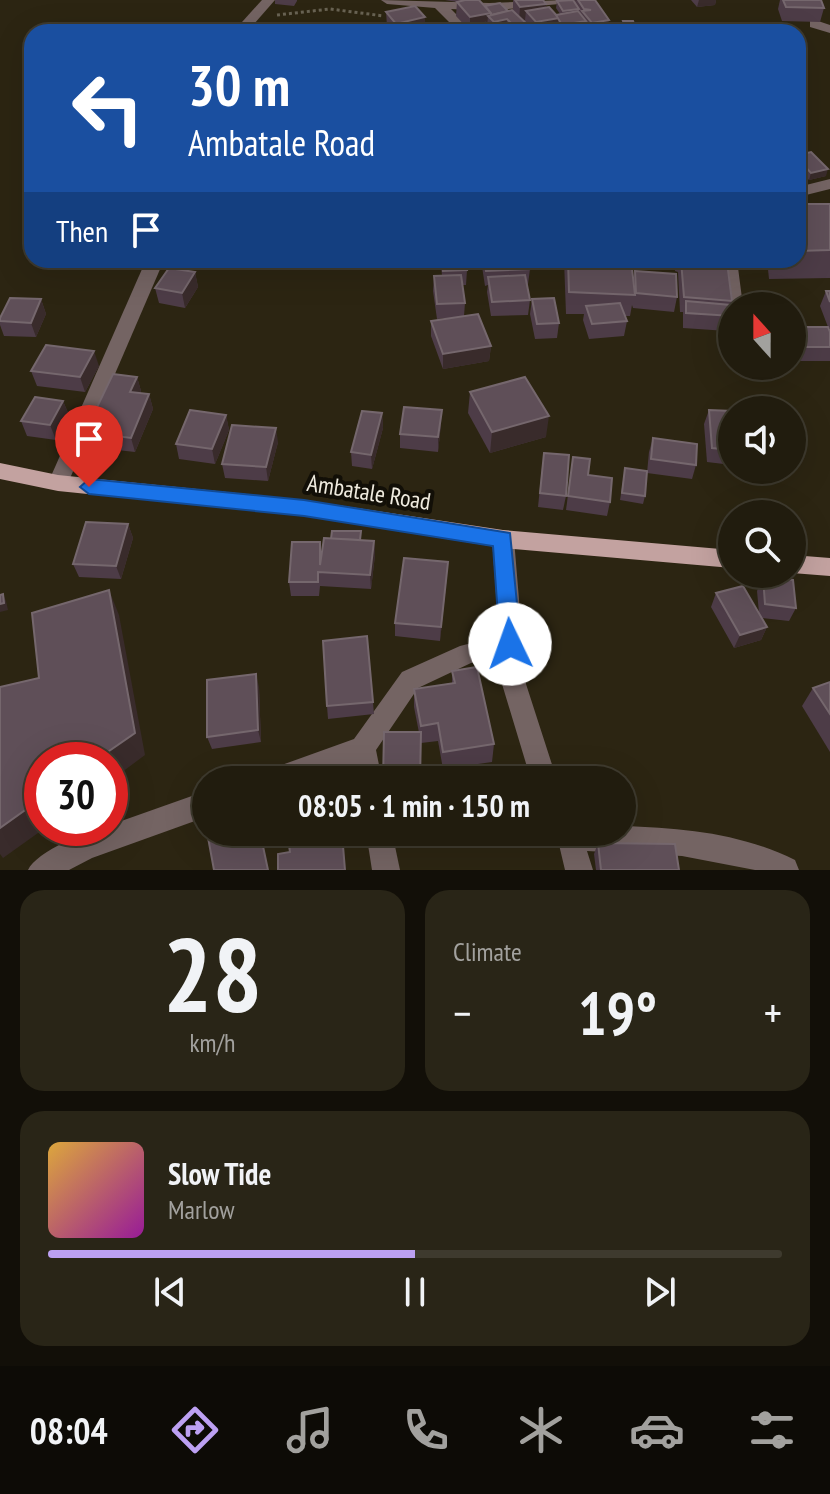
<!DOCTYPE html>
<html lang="en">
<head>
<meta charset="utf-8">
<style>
	body { margin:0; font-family:"PT Sans Narrow",sans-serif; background:#292517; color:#f1f3f6; height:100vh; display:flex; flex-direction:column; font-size:30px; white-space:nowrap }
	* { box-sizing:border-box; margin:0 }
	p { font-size:26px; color:#a2a19e }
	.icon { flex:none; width:44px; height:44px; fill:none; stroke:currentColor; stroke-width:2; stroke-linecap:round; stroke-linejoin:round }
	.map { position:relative; height:870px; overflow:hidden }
	.sheet { display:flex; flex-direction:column; gap:20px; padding:20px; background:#120f08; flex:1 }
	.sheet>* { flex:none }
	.top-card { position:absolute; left:24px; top:24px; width:782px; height:244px; border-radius:24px; box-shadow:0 8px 32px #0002,0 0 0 2px #3e3a2e; background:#1a4fa0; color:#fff; overflow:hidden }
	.needle { width:52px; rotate:339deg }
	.controls { position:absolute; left:718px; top:292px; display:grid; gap:16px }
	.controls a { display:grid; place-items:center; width:88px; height:88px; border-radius:50%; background:#211c0e; box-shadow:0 8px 32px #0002,0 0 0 2px #3e3a2e; font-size:40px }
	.speed { position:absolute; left:24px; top:742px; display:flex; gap:16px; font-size:40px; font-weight:700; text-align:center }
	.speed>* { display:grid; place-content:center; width:104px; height:104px; border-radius:50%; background:#211c0e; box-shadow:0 8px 32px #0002,0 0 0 2px #3e3a2e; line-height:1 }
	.speed .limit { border:12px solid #d22; background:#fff; color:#111 }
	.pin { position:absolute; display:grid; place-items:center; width:68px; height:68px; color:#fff; margin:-82px -34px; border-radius:50% 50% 50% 0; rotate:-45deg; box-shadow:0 0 8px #0007 }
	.pin .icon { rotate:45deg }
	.me { position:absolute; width:88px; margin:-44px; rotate:357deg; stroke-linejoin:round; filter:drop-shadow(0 0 6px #0008) }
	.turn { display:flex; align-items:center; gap:28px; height:168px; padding:0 32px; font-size:36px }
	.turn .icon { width:104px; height:104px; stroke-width:2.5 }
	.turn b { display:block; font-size:56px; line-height:68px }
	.then { display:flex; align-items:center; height:76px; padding:0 32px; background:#0003; gap:16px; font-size:30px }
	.big { font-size:60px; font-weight:800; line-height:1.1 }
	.sheet .card { flex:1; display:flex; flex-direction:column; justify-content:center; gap:12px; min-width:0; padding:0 28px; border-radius:24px; background:#292517 }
	.sheet .dial { align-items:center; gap:0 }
	.dial b { font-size:104px; line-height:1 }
	.song { display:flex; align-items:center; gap:24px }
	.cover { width:96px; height:96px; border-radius:12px; background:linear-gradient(135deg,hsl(40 70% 55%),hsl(300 70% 35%)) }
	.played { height:8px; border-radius:4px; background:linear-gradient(90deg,#bca0f2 50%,#3e3a2e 50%) }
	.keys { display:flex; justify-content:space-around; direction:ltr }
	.heat { display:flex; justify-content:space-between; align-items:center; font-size:44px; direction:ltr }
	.sheet .tiles { flex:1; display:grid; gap:20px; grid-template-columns:1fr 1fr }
	.card:last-child { grid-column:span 2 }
	.trip { position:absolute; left:192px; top:766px; width:444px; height:80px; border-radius:40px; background:#211c0e; box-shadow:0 8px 32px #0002,0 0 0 2px #3e3a2e; font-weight:800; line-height:80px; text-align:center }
	.menu { display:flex; height:128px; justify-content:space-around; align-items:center; background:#0d0b06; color:#a2a19e }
	.menu .icon { width:56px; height:56px }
	.menu .on { color:#bca0f2 }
	.menu b { font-size:36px; color:#f1f3f6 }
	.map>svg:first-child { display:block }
</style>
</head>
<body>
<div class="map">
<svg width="830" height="870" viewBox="0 0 830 870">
	<rect width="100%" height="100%" fill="#2c2512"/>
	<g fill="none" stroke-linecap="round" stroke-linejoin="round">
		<polyline stroke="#696353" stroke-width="3" stroke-dasharray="3 3" stroke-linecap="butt" points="277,15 330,9 384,16"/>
		<g fill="#746463" fill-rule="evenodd">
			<polygon points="262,0 275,0 247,32 233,32"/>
			<polygon points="381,0 489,3 565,0 559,4 489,11 451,9 474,32 459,32 435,8 387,4"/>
			<polygon points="815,20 830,25 830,33 810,27 810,21"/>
			<polygon points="830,179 830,189 798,197 798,187"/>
			<polygon points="146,260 164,260 68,483 65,489 51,489 48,483"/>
			<polygon points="719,260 737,260 743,306 732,306 732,311 725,306"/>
			<polygon points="503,530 511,533 514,539 526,684 557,780 531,780 502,684 500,657 471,663 418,688 376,750 382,780 356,780 353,764 308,780 261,780 265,771 354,739 402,672 460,646 499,636 492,539 495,533"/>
			<path d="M206,791V817L92,858L69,870H28C36,852 90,828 110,828V825Z"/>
			<path d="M622,826C683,828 740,833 795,860L799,870H755L682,856L587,851L593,870H565L556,832H622Z"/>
			<polygon points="366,832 392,832 400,870 372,870"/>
		</g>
		<g fill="#c3a2a0" fill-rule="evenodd">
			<polygon points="0,463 58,475 304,500 503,530 732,550 732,568 503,548 304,516 58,491 0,479"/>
			<polygon points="792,555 830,558 830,576 792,573"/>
		</g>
	</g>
	<g fill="#4d3c47">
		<polygon points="275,0 297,0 297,1 294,6 275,4"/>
		<polygon points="445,0 479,0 485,6 508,11 513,11 513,0 543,0 546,8 556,15 560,14 556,8 557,1 578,0 608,26 613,32 589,32 589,28 586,24 585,27 589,32 560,32 558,27 557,32 531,32 529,30 529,32 475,32 475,30 470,31 456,16 457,2"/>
		<polygon points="691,0 716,0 715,5 697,7"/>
		<polygon points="780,0 821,0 824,8 820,22 782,21 778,9"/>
		<polygon points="386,12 425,17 425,31 391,32 387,26"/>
		<polygon points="623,21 636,29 636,32 624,32 622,28"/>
		<polygon points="798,155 826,176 809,180 798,169"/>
		<polygon points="798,204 830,204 830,278 769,279 767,260 798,260"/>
		<polygon points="440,260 465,260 467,270 466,285 462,285 465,303 464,316 491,346 489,361 443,369 431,336 431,321 448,318 437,319 433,291 434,276 442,275"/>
		<polygon points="481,260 528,260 530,269 528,284 527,284 530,300 528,315 491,316 487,292 488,285 485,286"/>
		<polygon points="564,260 631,260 633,281 635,271 677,297 674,312 633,308 632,305 630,316 625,316 627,321 624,336 589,339 583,320 584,314 566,314"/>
		<polygon points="674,260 729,260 728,265 732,301 731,305 732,316 727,331 683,328 683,312 680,312 678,272 675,271"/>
		<polygon points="195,272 198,287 185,308 159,303 155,288"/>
		<polygon points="826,291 830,291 830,328 829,328 830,332 830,361 796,361 792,350 792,335 795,327 828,327 820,306"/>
		<polygon points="41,299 46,314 36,337 4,336 0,325 0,318"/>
		<polygon points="532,299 559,323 557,338 535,339 530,314"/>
		<polygon points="99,366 85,392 37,386 31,371"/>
		<polygon points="137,377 141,391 140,393 149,394 153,409 135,452 90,447 85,432"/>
		<polygon points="470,392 546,437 490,453 468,413"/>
		<polygon points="63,401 69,415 56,440 27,436 21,421"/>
		<polygon points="709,410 732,411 732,465 707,462 704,424"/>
		<polygon points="382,413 383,428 372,469 352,466 351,452"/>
		<polygon points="226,415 229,430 215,464 179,459 176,444"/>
		<polygon points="441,424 438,452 400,448 400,434"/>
		<polygon points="653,438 696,465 692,479 647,473 649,452"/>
		<polygon points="278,442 268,481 225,478 222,464"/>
		<polygon points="573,457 610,502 607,516 566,510"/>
		<polygon points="542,467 566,496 563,510 538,507"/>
		<polygon points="625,468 645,496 643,504 620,500"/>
		<polygon points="128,524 133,538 121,579 79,577 73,564"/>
		<polygon points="361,540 374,541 375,555 371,589 320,586 319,596 291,596 289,582 321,555"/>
		<polygon points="447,576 440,641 395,636 395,623"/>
		<polygon points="763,577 796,608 789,621 762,618 767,627 761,640 734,648 711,607 716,593 759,613 757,591"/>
		<polygon points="367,636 374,714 328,719 327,706"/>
		<polygon points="452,671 494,744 492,762 443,769 438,741 421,743 414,707 414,689 452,683"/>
		<polygon points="830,682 830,752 802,706 813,688"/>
		<polygon points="259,687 261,742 212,749 207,737"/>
		<polygon points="598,843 679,870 596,870 594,854"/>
	</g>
	<g fill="#392b2b">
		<polygon points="699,0 716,0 715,5 697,7"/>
		<polygon points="546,4 545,18 526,11 525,20 519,21 520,7"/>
		<polygon points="491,13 490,18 488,16 487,27 475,26 475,30 470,31 470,17"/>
		<polygon points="511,14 507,19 506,32 494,32 494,22"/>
		<polygon points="425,17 425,31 396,32 396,24"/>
		<polygon points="559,18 557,32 535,32 536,22"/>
		<polygon points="609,20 608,27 591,27 592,23"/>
		<polygon points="586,21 585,28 562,28 562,25"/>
		<polygon points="529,26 529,32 517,32 517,29"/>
		<polygon points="828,169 826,176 809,180 811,173"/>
		<polygon points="195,272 198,287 185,308 182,293"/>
		<polygon points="41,299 46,314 36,337 31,323"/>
		<polygon points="491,346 489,361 443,369 443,354"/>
		<polygon points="94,351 99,366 85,392 80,377"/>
		<polygon points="137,377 141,391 134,407 130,392"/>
		<polygon points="149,394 153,409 135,452 131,438"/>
		<polygon points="63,401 69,415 56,440 50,425"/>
		<polygon points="442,410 441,424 438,452 438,437"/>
		<polygon points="382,413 383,428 372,469 371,455"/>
		<polygon points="226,415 229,430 215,464 212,449"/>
		<polygon points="549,416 546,437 490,453 492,432"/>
		<polygon points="276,428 278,442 268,481 266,467"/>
		<polygon points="128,524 133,538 121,579 116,566"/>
		<polygon points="374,541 375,555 371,589 370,575"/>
		<polygon points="448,562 447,576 440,641 441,627"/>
		<polygon points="109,590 119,615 145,755 110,781 110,760 96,760"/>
		<polygon points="3,594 6,601 8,610 0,612 0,604"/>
		<polygon points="767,627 761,640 734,648 740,635"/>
		<polygon points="256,674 259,687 261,742 258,730"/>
		<polygon points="42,798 42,828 45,828 3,858 0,854 0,828"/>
		<polygon points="425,832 469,832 425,842"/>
	</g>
	<g fill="#5f4f58" stroke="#75676d" stroke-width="2">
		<polygon points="465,0 479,0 491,13 470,17 457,2"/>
		<polygon points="515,0 543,0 546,4 520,7"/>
		<polygon points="573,0 579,9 563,11 557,1"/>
		<polygon points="578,0 595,0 609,20 592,23 582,11 591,10 584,9"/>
		<polygon points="783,0 821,0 824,8 786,7"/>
		<polygon points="500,3 508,11 491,15 491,13 485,6"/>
		<polygon points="415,6 425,17 396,24 386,12"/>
		<polygon points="549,7 559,18 536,22 526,11"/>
		<polygon points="512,10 529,26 517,29 507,19 494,22 488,16"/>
		<polygon points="578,11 586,21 562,25 556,15"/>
		<polygon points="623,21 633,21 636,29 626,29"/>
		<polygon points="485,23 492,31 481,32 475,26"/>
		<polygon points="582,23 589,32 565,32 561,27"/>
		<polygon points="606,23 613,32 595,32 590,26"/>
		<polygon points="462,27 467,32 440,32"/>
		<polygon points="811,152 828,169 811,173 798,159 798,155"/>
		<polygon points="798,204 830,204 830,250 798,251"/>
		<polygon points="442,260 465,260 467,270 443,271"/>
		<polygon points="484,260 528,260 530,269 486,271"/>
		<polygon points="568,260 631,260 635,295 569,292"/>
		<polygon points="681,260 727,262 732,301 684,297"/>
		<polygon points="169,268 195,272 182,293 155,288"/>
		<polygon points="635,271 676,274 677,297 636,293"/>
		<polygon points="461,275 465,303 437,304 434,276"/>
		<polygon points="525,275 530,300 492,302 488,277"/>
		<polygon points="826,291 830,291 830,302"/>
		<polygon points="10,298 41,299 31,323 0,321 0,318"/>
		<polygon points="554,298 559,323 537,324 532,299"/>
		<polygon points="686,301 731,305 732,316 686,313"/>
		<polygon points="620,303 627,321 592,324 586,306"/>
		<polygon points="478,314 491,346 443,354 431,321"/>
		<polygon points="795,327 828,327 830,332 830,347 801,347"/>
		<polygon points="46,345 94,351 80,377 31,371"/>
		<polygon points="113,374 137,377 130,392 149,394 131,438 85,432"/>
		<polygon points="525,377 549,416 492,432 470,392"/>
		<polygon points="35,397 63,401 50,425 21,421"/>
		<polygon points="404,407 442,410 438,437 400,434"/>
		<polygon points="190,410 226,415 212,449 176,444"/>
		<polygon points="709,410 732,411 732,450 712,448"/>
		<polygon points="362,411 382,413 371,455 351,452"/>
		<polygon points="232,425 276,428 266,467 222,464"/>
		<polygon points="653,438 697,444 696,465 651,459"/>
		<polygon points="544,453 569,455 566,496 540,493"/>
		<polygon points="573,457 590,459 588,475 612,478 610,502 568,496"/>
		<polygon points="625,468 647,471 645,496 622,493"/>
		<polygon points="86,522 128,524 116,566 73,564"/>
		<polygon points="332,531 361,531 360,540 331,539"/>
		<polygon points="324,538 374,541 370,575 318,572 318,582 289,582 292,542 320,542 320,565"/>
		<polygon points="404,558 448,562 441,627 395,623"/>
		<polygon points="763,577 793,580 796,608 765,604"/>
		<polygon points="743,586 767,627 740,635 716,593"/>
		<polygon points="109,590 135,733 96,760 42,760 42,798 0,828 0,687 39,678 32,613"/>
		<polygon points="3,594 4,603 0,604 0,595"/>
		<polygon points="367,636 373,702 327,706 323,641"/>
		<polygon points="477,667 494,744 443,752 438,723 421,726 414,689 455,683 452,671"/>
		<polygon points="256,674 258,730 207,737 207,680"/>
		<polygon points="830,682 830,714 813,688"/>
		<polygon points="384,732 421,732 420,780 383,780"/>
		<polygon points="207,832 260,832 268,870 214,870"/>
		<polygon points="287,832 337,832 339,846 343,846 345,870 278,870 278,854 290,852"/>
		<polygon points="598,843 675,844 679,870 601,870"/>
	</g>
	<polygon fill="#1a73e8" stroke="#114b97" stroke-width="2" points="89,479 304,500 510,533 521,644 518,651 510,654 503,651 500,644 493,546 304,516 89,494 80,487"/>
	<g text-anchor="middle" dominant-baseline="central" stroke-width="8" stroke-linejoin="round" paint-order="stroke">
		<g font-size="24" fill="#efebdf" stroke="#120f07">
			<text transform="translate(369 492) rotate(9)">Ambatale Road</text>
		</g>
	</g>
</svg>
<div class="controls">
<a><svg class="needle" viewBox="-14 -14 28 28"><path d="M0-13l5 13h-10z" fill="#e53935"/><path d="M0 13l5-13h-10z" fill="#a2a19e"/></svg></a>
<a><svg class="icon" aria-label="sound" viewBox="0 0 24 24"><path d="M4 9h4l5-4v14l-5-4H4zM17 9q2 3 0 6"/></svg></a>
<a><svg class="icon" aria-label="search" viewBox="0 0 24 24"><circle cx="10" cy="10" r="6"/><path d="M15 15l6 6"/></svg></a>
</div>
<div class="speed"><div class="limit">30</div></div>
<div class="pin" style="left:89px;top:487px;background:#d93025"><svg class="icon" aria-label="arrive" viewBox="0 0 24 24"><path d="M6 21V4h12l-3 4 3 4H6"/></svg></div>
<svg class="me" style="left:510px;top:644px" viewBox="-20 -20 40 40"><circle r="19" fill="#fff"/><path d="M0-13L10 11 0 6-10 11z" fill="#1a73e8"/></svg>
<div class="trip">08:05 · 1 min · 150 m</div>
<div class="top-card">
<div class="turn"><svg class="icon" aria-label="left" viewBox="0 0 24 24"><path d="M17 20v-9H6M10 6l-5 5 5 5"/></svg><div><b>30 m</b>Ambatale Road</div></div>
<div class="then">Then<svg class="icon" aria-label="arrive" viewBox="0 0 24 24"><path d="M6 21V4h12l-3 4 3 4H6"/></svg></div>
</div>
</div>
<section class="sheet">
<div class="tiles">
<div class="card dial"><b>28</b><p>km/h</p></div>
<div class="card"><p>Climate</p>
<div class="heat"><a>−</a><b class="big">19°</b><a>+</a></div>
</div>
<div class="card">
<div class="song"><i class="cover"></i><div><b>Slow Tide</b><p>Marlow</p></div></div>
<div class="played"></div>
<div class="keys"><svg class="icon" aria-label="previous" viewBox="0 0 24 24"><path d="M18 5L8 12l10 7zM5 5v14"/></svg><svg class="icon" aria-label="pause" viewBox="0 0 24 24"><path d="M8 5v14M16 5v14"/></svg><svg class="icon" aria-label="next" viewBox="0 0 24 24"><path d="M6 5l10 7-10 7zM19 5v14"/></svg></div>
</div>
</div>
</section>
<nav class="menu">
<b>08:04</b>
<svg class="icon on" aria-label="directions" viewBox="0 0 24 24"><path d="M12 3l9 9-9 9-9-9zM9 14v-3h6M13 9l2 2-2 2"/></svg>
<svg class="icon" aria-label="music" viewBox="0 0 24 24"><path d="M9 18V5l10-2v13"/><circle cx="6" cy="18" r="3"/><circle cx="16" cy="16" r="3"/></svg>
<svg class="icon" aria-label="phone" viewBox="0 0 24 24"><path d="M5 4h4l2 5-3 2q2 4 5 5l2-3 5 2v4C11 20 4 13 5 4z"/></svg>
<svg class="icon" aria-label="climate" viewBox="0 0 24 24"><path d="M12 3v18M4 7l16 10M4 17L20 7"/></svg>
<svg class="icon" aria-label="car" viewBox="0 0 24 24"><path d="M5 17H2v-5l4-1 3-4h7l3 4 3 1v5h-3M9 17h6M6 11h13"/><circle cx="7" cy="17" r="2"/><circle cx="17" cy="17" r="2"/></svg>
<svg class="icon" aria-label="filters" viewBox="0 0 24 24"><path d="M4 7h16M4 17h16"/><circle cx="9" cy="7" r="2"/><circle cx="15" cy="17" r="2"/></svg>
</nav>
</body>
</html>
